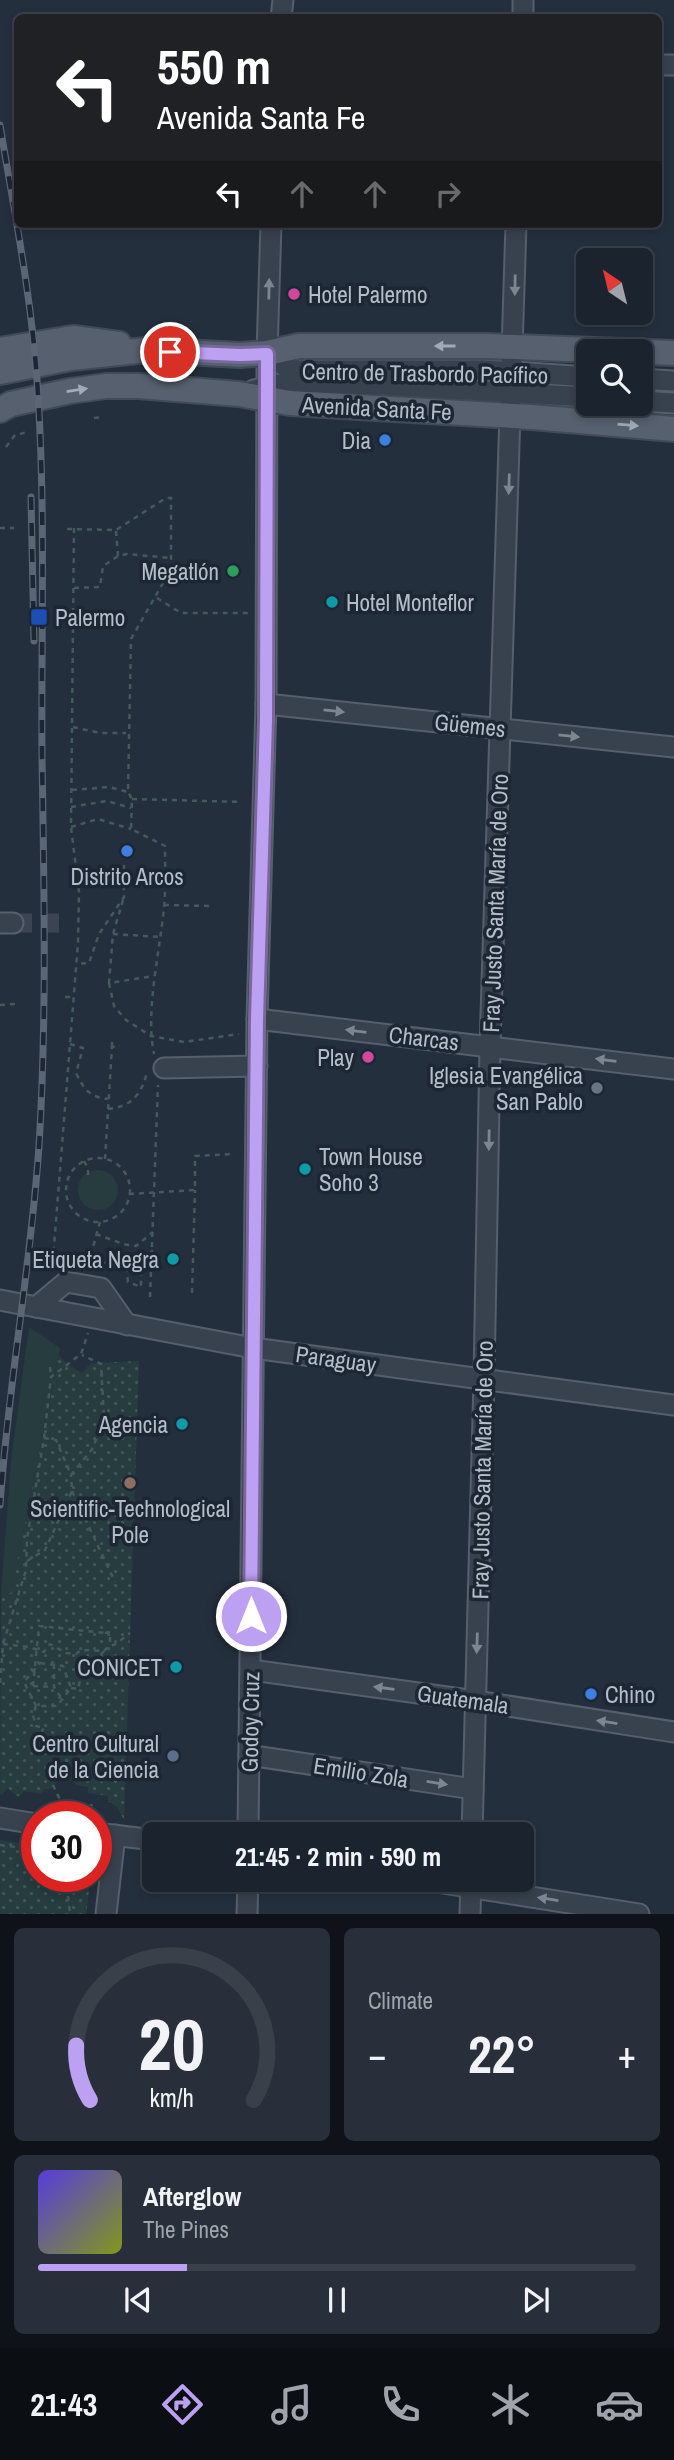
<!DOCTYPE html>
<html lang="en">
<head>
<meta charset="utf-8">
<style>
	body { margin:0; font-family:"Archivo Narrow",sans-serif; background:#282f3a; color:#f1f3f6; height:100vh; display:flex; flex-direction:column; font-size:26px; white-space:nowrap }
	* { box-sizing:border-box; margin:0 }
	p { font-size:23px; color:#a0a4aa }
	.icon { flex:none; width:38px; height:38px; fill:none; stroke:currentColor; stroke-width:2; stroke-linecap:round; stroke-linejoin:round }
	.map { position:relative; height:1914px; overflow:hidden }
	.sheet { display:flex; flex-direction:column; gap:14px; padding:14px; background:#0f1319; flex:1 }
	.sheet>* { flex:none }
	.banner { position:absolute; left:14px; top:14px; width:648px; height:214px; border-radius:10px; box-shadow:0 4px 10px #0003,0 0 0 2px #39404a; background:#202124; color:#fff; overflow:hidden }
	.needle { width:46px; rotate:325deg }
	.tools { position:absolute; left:576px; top:248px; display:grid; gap:14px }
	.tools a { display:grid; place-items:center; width:77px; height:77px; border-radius:10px; background:#1b232e; box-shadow:0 4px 10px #0003,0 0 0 2px #39404a; font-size:35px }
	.speed { position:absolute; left:21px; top:1801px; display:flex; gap:14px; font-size:35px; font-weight:700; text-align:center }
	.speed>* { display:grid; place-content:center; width:91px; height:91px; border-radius:50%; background:#1b232e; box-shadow:0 4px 10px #0003,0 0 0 2px #39404a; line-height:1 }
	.speed .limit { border:10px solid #d22; background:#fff; color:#111 }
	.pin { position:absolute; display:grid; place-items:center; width:60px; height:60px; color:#fff; margin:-30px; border:4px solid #fff; border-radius:50%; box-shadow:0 2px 7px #0007 }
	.me { position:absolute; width:77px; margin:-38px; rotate:0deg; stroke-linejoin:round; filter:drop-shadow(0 0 5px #0008) }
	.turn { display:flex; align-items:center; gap:24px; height:147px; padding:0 28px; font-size:32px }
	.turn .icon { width:91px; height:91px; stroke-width:2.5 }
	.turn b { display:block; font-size:49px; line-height:60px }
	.lanes { display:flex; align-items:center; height:66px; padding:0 28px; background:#0003; justify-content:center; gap:35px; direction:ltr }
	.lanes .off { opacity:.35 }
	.big { font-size:52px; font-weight:800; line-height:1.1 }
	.sheet .card { flex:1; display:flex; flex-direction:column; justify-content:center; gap:10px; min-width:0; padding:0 24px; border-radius:10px; background:#282f3a }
	.sheet .dial { align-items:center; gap:0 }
	.dial svg { height:182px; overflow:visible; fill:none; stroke:#39404a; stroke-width:7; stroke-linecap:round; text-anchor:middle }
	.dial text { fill:#f1f3f6; stroke:none }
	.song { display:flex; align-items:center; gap:21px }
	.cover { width:84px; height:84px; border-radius:10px; background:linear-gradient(135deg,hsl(250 70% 55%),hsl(70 70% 35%)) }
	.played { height:7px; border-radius:4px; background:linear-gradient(90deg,#bca0f2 25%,#39404a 25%) }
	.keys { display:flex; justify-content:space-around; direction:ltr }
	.heat { display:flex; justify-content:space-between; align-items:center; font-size:38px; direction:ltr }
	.sheet .tiles { flex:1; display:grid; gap:14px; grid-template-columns:1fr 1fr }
	.card:last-child { grid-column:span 2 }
	.trip { position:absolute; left:142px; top:1822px; width:392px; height:70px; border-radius:10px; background:#1b232e; box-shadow:0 4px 10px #0003,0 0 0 2px #39404a; font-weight:800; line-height:70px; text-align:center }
	.tabs { display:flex; height:112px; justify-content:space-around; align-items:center; background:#0b0e12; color:#a0a4aa }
	.tabs .icon { width:49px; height:49px }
	.tabs .selected { color:#bca0f2 }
	.tabs b { font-size:32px; color:#f1f3f6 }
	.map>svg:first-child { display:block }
</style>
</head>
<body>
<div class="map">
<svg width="674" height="1914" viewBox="0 0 674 1914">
	<defs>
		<pattern id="park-dots" width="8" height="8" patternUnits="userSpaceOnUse" patternTransform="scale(1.75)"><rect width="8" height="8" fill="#263c3f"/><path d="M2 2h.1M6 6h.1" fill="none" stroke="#435659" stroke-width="1.8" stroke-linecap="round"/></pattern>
	</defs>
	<rect width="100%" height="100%" fill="#242f3e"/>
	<g fill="#263c3f">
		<circle cx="98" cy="1190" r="20"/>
		<polygon points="29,1327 60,1348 11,1594 1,1594 11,1460"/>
	</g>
	<g fill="url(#park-dots)">
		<polygon points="59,1355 67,1364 82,1373 91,1363 139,1361 124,1820 117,1807 108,1801 108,1796 88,1793 88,1787 75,1785 74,1779 61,1777 50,1789 45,1789 40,1794 24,1791 19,1797 7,1788 2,1795 0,1794 1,1594 11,1593"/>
		<polygon points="0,1840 37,1846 37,1876 91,1876 86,1914 0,1914"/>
	</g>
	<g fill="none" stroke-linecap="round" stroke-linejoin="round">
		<polyline stroke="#3a4453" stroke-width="19" stroke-dasharray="19 10" stroke-linecap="butt" points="13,923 59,923"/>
		<g stroke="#565f6c" stroke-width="23">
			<g id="minor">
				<polyline points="281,18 283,0"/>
				<polyline points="523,18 523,0"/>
				<polyline points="658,65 674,65"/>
				<polyline points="267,353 290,370 485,370 588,377"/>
				<polyline points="640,379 674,381"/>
				<polyline points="254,390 290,382 379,385 588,397"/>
				<polyline points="640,401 674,403"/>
				<polyline points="266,704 674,747"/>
				<polyline points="0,923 13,923"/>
				<polyline points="257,1019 674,1069"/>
				<polyline points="164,1068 257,1066"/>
				<polyline points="0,1300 253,1348 674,1405"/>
				<polyline points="36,1307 66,1282 101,1288 127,1325"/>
				<polyline points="251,1670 476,1701 674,1732"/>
				<polyline points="249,1755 473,1789"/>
				<polyline points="0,1818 37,1824"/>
				<polyline points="96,1833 154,1840"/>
				<polyline points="248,1834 257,1019 266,704 267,353 271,224"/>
				<polyline points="472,1834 484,1379 490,1046 516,224"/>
				<polyline points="423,1880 639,1914"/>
				<polyline points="106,1914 115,1835"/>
				<polyline points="247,1914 248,1880"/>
				<polyline points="470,1914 471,1880"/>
			</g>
		</g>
		<g stroke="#414a57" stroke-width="28">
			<g id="major">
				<polyline points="0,350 73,338 119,344"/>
				<polyline points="0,372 71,358 147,350 240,355 267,353 299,346 486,346 674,353"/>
				<polyline points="0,410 11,404 70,391 106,386 138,386 239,394 290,403 531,417 674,429"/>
			</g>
		</g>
		<g stroke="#44595c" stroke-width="2.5" stroke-dasharray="5 5" stroke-linecap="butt">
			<polyline points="94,418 104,417"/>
			<polyline points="6,447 15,435 28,432"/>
			<polyline points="0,528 14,528"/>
			<polyline points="74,528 71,827 79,892 78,943 53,1259 89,1263 126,1263 128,1282 141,1287 141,1256 153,1251"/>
			<path d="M67,529L116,530L166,498H171V569L131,639L128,792L132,799L131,829L165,846C165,866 166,887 164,907C160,952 145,1010 154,1054"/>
			<polyline points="116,531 118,556"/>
			<polyline points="74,588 100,587 103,566 118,556 127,554 170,558"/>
			<polyline points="157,598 181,613 251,613"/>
			<polyline points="73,727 100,733 126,733"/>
			<polyline points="72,790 109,787 128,792"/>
			<polyline points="132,799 242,802"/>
			<polyline points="71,807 107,801 131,808"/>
			<polyline points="71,827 98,819 131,829"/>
			<polyline points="75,867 102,873 124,866 124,897 99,934 89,963 76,964"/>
			<polyline points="123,900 113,934 109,983 154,976"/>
			<polyline points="164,905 210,906"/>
			<polyline points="113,934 160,937"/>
			<polyline points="109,983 114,1006 126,1020 151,1036 184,1042 239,1034"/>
			<polyline points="65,997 73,997"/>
			<polyline points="0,1005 15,1004"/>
			<path d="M70,1044L83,1048L76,1073C84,1089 89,1097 108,1099"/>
			<polyline points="112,1047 112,1039"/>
			<path d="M108,1109C131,1107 142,1094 147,1072"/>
			<circle cx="98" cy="1190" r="32"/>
			<polyline points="105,1159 112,1047 120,1046"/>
			<polyline points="84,1161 88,1168 88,1178"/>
			<polyline points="129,1194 195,1190 195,1156 232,1154"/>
			<polyline points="96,1234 123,1244 136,1246 153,1232"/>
			<polyline points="88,1265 100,1222"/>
			<polyline points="192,1293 195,1190"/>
			<polyline points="150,1297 158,1085"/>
			<polyline points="50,1367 51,1377"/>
			<polyline points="44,1438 56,1440 71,1475 93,1448 104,1417 101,1364 82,1355"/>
			<polyline points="72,1491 115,1582"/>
			<polyline points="27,1561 45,1550 72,1491 71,1475"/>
			<polyline points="105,1633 110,1632 110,1644"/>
			<polyline points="3,1644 29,1647 44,1652 50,1644 66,1653 76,1654 81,1650 104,1651 110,1645 114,1645 130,1633"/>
			<polygon points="40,1663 63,1666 71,1688 57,1706 36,1706 24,1682"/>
			<polyline points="54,1664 54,1687 62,1699"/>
			<polyline points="0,1683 3,1644 26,1570 27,1539 44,1438 51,1377 81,1354 88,1333"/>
			<polyline points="33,1686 54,1687"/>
			<polyline points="71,1688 78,1689 81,1676 104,1651"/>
			<polyline points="36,1706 33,1715 36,1726 44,1728 40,1734 55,1749 52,1753 60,1771 51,1781 68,1816"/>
			<polyline points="69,1813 95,1804"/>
			<polyline points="0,1845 37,1850"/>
			<polyline points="66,1876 70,1914"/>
		</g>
		<use href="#minor" stroke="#38414e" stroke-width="19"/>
		<use href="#major" stroke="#56606e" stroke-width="24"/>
		<g stroke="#5a6575" stroke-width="7">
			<g id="rail">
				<path d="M0,125C14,210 31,294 37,380C46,505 41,630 42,756C44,886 47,1016 39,1146C31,1266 8,1385 0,1505"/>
				<polyline points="31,497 34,641"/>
			</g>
		</g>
		<use href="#rail" stroke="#1d2633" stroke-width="4.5" stroke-dasharray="13" stroke-linecap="butt"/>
		<polyline stroke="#44595c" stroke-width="2.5" stroke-dasharray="5 5" stroke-linecap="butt" points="33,1686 39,1626 105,1633"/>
	</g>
	<defs><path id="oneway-solid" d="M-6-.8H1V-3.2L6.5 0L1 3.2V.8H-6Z" transform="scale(1.75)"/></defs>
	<g fill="#7c8592">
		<use href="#oneway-solid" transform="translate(515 285) rotate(91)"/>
		<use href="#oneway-solid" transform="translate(269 289) rotate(-89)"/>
		<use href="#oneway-solid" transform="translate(509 484) rotate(92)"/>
		<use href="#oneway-solid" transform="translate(334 711) rotate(6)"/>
		<use href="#oneway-solid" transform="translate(569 736) rotate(6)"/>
		<use href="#oneway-solid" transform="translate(356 1031) rotate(-173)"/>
		<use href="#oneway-solid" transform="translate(606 1060) rotate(-173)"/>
		<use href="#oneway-solid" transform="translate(489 1140) rotate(91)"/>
		<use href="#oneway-solid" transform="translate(477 1643) rotate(92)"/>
		<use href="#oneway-solid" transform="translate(384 1688) rotate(-172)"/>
		<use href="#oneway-solid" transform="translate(607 1722) rotate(-171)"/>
		<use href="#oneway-solid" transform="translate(437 1783) rotate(9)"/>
		<use href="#oneway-solid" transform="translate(548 1899) rotate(-171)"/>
	</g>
	<g fill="#a1aab7">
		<use href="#oneway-solid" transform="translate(445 346) rotate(180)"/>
		<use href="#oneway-solid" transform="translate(77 390) rotate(-9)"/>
		<use href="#oneway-solid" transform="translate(628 425) rotate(5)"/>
	</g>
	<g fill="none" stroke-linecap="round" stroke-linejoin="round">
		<g stroke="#7a689d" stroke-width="18">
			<polyline id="route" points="170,352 240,355 267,354 266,720 257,1019 251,1616"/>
		</g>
		<use href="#route" stroke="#bca0f2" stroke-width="12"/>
	</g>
	<g fill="#d1479c" stroke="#1d2633" stroke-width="2.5">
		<circle cx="294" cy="294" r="7"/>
		<circle cx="368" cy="1057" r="7"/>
	</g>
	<g fill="#3f7fe0" stroke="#1d2633" stroke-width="2.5">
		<circle cx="385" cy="440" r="7"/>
		<circle cx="127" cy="851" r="7"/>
		<circle cx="591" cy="1694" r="7"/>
	</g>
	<circle fill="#2e9e5b" stroke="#1d2633" stroke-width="2.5" cx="233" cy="571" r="7"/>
	<g fill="#0f9aa8" stroke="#1d2633" stroke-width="2.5">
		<circle cx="332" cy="602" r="7"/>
		<circle cx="305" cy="1169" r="7"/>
		<circle cx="173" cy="1259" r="7"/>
		<circle cx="182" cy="1424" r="7"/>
		<circle cx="176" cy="1667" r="7"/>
	</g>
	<rect fill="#1a4fb4" stroke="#1d2633" stroke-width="2.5" x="30" y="608" width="18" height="18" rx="3.5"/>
	<circle fill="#6b7280" stroke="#1d2633" stroke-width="2.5" cx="597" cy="1088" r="7"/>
	<circle fill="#8d6e63" stroke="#1d2633" stroke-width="2.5" cx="130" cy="1483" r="7"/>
	<circle fill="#5c6f8a" stroke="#1d2633" stroke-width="2.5" cx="173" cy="1756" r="7"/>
	<g text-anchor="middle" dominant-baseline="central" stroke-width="7" stroke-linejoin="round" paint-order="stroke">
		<g font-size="23" fill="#b4bcc9" stroke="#1d2633" text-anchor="end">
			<text x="308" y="294" text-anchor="start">Hotel Palermo</text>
			<text x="371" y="440">Dia</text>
			<text x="219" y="571">Megatlón</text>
			<text x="346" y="602" text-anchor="start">Hotel Monteflor</text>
			<text x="55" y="617" text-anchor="start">Palermo</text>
			<text x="127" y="876" text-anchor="middle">Distrito Arcos</text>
			<text x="354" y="1057">Play</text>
			<text x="583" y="1075">Iglesia Evangélica<tspan x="583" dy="26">San Pablo</tspan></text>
			<text x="319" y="1156" text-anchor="start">Town House<tspan x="319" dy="26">Soho 3</tspan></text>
			<text x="159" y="1259">Etiqueta Negra</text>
			<text x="168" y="1424">Agencia</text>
			<text x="130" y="1508" text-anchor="middle">Scientific-Technological<tspan x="130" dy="26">Pole</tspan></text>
			<text x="162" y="1667">CONICET</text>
			<text x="605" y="1694" text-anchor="start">Chino</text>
			<text x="159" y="1743">Centro Cultural<tspan x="159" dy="26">de la Ciencia</tspan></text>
		</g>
		<g font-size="23" fill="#b4bcc9" stroke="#1d2633">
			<text transform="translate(425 373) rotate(1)">Centro de Trasbordo Pacífico</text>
			<text transform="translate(377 408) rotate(3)">Avenida Santa Fe</text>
			<text transform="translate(470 725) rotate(6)">Güemes</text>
			<text transform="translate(495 903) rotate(-88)">Fray Justo Santa María de Oro</text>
			<text transform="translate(424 1038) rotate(7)">Charcas</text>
			<text transform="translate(336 1359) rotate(8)">Paraguay</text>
			<text transform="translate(482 1470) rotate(-89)">Fray Justo Santa María de Oro</text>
			<text transform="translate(463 1699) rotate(8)">Guatemala</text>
			<text transform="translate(250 1722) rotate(-89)">Godoy Cruz</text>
			<text transform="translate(361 1772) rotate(9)">Emilio Zola</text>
		</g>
	</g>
</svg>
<div class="tools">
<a><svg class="needle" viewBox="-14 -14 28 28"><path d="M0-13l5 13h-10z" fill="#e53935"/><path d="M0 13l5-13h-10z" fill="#a0a4aa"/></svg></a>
<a><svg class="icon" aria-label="search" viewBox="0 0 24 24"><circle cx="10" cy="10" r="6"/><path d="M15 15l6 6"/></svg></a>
</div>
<div class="speed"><div class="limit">30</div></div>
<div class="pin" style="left:170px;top:352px;background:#d93025"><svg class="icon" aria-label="arrive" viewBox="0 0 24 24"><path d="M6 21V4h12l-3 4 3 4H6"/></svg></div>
<svg class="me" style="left:251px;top:1616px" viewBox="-20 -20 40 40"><circle r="17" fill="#bca0f2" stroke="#fff" stroke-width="3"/><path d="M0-11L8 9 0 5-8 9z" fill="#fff"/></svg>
<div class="trip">21:45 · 2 min · 590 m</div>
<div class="banner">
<div class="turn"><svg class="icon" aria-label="left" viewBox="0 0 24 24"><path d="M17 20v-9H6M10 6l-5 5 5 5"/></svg><div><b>550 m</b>Avenida Santa Fe</div></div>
<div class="lanes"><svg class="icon" aria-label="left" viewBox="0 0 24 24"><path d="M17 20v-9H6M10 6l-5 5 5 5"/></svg><svg class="icon off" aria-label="ahead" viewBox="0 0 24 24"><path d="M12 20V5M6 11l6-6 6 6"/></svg><svg class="icon off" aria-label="ahead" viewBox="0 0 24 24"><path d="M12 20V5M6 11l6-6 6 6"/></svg><svg class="icon off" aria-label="right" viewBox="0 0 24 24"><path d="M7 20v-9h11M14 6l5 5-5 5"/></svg></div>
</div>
</div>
<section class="sheet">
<div class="tiles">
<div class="card dial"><svg viewBox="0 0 100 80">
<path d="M14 69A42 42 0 1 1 86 69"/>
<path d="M14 69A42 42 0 0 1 8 45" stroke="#bca0f2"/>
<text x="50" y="56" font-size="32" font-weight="700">20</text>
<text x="50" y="72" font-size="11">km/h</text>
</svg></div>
<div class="card"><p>Climate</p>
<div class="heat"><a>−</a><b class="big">22°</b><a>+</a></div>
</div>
<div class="card">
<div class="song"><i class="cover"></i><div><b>Afterglow</b><p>The Pines</p></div></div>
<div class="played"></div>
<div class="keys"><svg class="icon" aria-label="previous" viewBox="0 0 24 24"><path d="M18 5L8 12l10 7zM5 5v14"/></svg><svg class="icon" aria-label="pause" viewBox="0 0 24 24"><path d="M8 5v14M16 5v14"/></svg><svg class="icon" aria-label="next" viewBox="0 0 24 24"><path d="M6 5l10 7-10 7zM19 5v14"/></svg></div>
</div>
</div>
</section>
<nav class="tabs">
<b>21:43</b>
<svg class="icon selected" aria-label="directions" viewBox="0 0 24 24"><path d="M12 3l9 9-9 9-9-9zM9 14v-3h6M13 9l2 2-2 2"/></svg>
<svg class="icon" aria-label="music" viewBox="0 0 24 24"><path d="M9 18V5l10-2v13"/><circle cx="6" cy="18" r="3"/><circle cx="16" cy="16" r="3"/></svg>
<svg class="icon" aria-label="phone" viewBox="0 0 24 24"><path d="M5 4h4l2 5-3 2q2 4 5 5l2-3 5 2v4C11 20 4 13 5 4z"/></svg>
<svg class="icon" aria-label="climate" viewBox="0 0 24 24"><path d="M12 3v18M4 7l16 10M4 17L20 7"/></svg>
<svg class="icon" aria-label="car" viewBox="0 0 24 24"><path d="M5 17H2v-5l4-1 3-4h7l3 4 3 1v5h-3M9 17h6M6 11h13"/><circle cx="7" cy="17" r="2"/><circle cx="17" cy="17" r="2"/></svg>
</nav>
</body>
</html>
